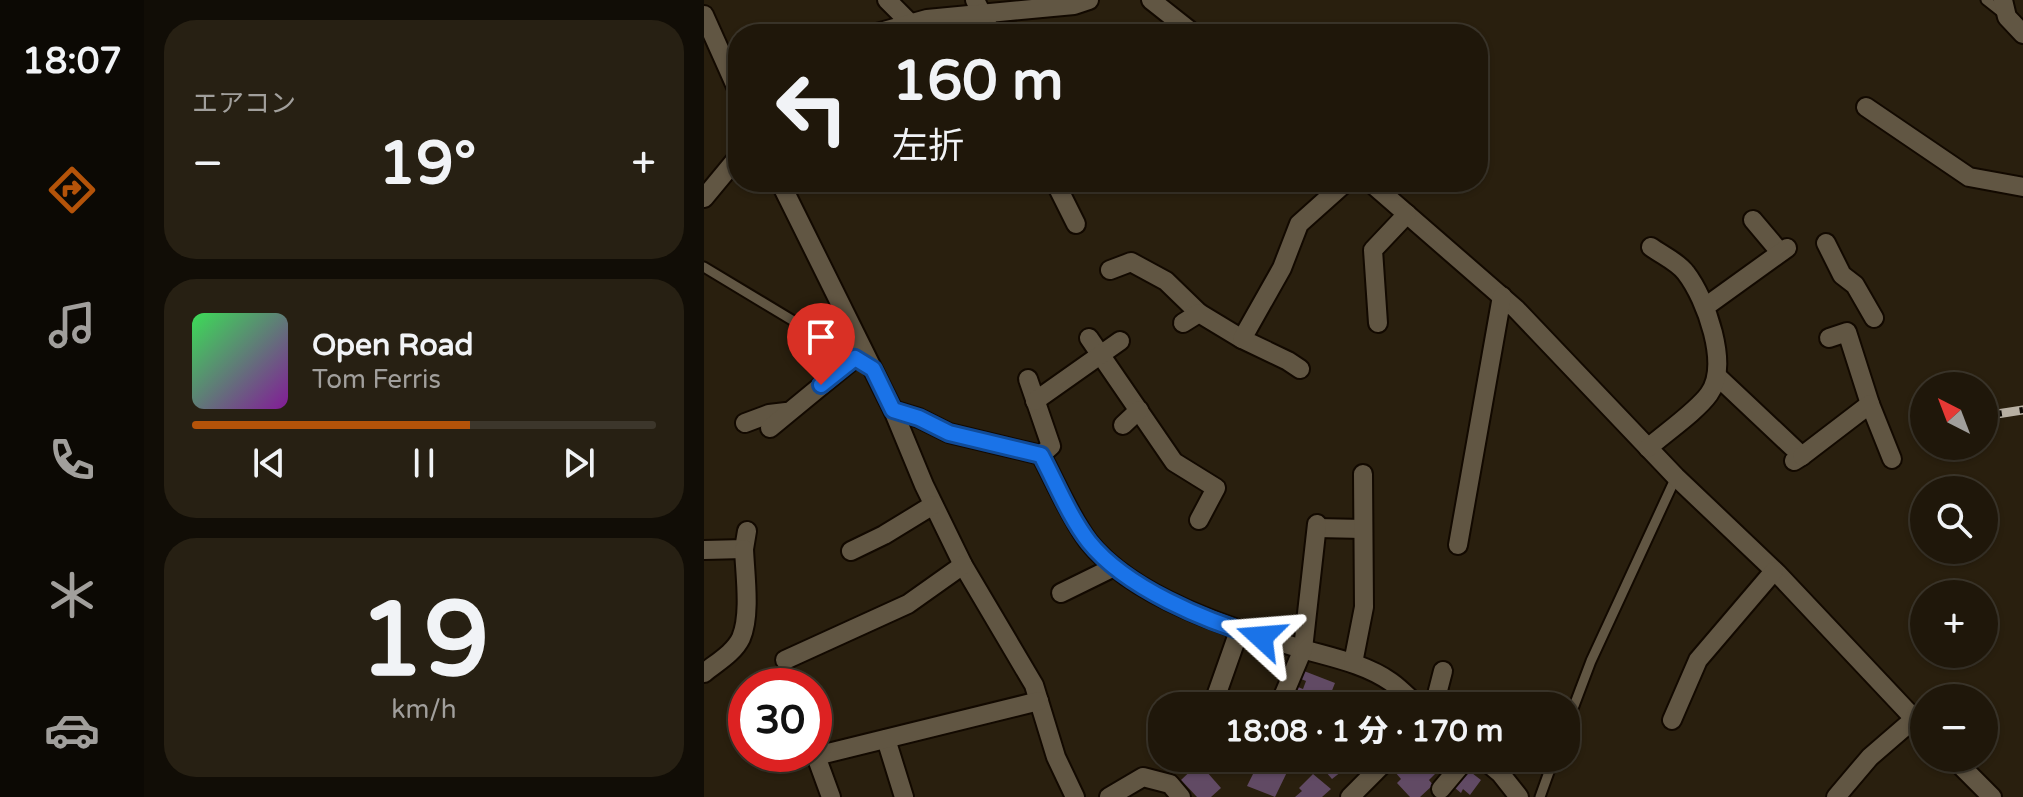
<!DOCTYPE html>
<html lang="ja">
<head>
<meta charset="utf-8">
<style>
	body { margin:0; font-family:"Varela Round","Noto Sans JP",sans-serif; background:#272013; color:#f1f3f6; height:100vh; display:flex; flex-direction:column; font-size:30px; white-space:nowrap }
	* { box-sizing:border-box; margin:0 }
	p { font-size:26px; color:#a19f9c }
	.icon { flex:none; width:44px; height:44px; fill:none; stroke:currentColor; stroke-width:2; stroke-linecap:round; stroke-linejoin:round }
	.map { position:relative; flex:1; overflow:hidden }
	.details { display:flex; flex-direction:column; gap:20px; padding:20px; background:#110d06; width:560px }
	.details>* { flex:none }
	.guide { position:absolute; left:24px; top:24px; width:760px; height:168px; border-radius:32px; box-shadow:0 2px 6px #0004,0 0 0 2px #3c362b; background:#1f170a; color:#f1f3f6; overflow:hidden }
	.needle { width:52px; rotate:318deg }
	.tools { position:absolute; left:1206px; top:372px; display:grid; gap:16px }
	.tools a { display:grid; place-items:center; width:88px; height:88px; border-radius:50%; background:#1f170a; box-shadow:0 2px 6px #0004,0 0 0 2px #3c362b; font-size:40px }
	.speed { position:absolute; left:24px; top:668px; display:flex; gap:16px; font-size:40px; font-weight:700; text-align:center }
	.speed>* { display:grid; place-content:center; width:104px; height:104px; border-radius:50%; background:#1f170a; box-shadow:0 2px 6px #0004,0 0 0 2px #3c362b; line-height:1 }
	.speed .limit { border:12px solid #d22; background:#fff; color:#111 }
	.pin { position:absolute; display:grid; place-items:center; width:68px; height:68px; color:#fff; margin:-82px -34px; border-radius:50% 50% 50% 0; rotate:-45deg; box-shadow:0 0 8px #0007 }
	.pin .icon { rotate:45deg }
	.me { position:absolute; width:88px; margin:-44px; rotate:289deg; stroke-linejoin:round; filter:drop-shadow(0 0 6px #0008) }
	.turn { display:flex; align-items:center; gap:28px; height:168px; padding:0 32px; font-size:36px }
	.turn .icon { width:104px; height:104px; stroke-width:2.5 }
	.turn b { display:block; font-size:56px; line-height:68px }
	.big { font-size:60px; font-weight:800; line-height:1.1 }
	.details .tile { flex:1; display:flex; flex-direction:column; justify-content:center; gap:12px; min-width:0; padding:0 28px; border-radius:32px; background:#272013 }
	.details .dial { align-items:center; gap:0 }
	.dial b { font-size:104px; line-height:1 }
	.song { display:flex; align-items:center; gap:24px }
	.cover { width:96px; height:96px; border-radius:12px; background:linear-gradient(135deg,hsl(130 70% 55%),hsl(290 70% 35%)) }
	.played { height:8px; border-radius:4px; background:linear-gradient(90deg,#b45309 60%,#3c362b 60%) }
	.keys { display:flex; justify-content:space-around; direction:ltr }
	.heat { display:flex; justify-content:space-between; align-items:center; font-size:44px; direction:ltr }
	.trip { position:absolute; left:444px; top:692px; width:432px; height:80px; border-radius:32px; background:#1f170a; box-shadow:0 2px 6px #0004,0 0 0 2px #3c362b; font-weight:800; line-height:80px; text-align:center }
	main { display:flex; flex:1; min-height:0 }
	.dock { display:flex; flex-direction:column; width:144px; justify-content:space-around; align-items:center; background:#0c0904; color:#a19f9c }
	.dock .icon { width:56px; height:56px }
	.dock .on { color:#b45309 }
	.dock b { font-size:36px; color:#f1f3f6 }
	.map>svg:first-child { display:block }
</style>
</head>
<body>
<main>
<nav class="dock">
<b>18:07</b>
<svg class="icon on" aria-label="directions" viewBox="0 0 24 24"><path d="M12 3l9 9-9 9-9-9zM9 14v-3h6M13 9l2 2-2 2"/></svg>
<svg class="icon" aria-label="music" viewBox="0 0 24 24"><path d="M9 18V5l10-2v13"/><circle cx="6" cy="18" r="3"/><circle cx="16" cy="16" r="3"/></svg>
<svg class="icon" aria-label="phone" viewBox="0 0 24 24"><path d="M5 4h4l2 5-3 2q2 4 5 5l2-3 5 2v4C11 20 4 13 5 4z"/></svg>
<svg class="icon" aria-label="climate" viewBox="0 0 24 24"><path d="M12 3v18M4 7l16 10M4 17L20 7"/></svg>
<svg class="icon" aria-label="car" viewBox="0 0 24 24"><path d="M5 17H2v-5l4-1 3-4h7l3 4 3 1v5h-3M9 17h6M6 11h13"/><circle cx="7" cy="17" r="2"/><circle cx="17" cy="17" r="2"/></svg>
</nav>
<section class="details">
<div class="tile"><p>エアコン</p>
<div class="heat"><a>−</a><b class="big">19°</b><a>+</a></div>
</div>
<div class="tile">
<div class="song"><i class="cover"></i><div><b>Open Road</b><p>Tom Ferris</p></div></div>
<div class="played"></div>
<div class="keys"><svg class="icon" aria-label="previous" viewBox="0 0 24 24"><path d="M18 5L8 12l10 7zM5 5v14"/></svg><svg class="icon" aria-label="pause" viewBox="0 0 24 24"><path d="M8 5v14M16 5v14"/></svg><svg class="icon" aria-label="next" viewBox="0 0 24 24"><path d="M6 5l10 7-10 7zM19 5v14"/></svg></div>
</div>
<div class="tile dial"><b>19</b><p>km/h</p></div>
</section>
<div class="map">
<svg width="1319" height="797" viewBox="0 0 1319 797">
	<rect width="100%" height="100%" fill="#291f0e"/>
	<g fill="#614a64">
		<polygon points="600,671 631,683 623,703 629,706 603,706 589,697 594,687 599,689 602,681 597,679"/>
		<polygon points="677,693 682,697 686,693 701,706 666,706"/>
		<polygon points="557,758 596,759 590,770 585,768 571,797 543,786"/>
		<polygon points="623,758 648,758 651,761 628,779 616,765"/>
		<polygon points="703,758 740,760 739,761 741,764 725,780 729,785 716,797 706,797 693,783 697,779 691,772"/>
		<polygon points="495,763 517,788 507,797 493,797 477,780"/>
		<polygon points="764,770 777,780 766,795 759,789 757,793 751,788"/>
		<polygon points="609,774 627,789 618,797 591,797 598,791 595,788"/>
	</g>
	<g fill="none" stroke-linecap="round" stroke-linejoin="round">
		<g stroke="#120900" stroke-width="13">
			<g id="lane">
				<polyline points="1282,0 1301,15"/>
				<polyline points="0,267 151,358"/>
				<polyline points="862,727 887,661 972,477"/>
				<polyline points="836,797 850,758"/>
			</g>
		</g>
		<g stroke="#120900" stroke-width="22">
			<g id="street">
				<polyline points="183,0 206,23"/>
				<polyline points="271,0 288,34"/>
				<polyline points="447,0 490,34"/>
				<polyline points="1299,0 1303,17 1319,34"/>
				<polyline points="0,15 34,91"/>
				<polyline points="169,34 223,19 370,5 385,0"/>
				<polyline points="1162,107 1265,177 1319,187"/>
				<polyline points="76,182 189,410 220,485 259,565 330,685 352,757 371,797"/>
				<polyline points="351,182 372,224"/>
				<polyline points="666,182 812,309 972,477 1073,573 1220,729"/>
				<polyline points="0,198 34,157"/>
				<polyline points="1049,220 1076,252"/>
				<polyline points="1122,243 1138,275 1151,285 1170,318"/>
				<polyline points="406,270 427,262 462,281 495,313"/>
				<polyline points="1001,307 1083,248"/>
				<polyline points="479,323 495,313 538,339"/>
				<polyline points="674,323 669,250 703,214"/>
				<polyline points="385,338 470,462 512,488 495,520"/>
				<polyline points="1125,338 1143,332 1166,404"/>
				<polyline points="596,369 584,361 538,339 578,268 595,224 642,182"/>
				<polyline points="1013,376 1098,456 1090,461"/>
				<polyline points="324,379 347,446 337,455"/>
				<polyline points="331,401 416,341"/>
				<path d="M189,410L215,418L245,433L337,455C352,483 365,515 384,541C429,598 528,629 595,648C625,657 660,663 687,682C697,689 705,698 714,706"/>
				<polyline points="41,423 65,414 82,412"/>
				<polyline points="419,425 435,410"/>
				<polyline points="66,428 151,358"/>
				<path d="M944,448C961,433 993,411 1005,394C1026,365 1002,299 982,273C974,262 958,255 947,247"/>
				<polyline points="1098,456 1166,404 1188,459"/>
				<polyline points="613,528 659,529"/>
				<polyline points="754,545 798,296"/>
				<polyline points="0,550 40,549 43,531"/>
				<polyline points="147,551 180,535 229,505"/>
				<polyline points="357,593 410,567"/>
				<polyline points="81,660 204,604 259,565"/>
				<polyline points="649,663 660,607 659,474"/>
				<path d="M0,673C12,663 30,653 37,638C47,615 41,574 40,549"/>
				<polyline points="511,699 535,631"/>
				<polyline points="575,706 599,649 613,524"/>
				<polyline points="730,706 739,671"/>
				<polyline points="968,720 994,660 1070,571"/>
				<polyline points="182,739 200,797"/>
				<polyline points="67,757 79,754"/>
				<polyline points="778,758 796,773 815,797"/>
				<polyline points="1249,758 1288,797"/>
				<polyline points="737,789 763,758"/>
				<polyline points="127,797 112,756 335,701"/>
				<polyline points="405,797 439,777 466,784 477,797"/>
				<polyline points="646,797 685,758"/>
				<polyline points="1132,797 1166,757 1210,719"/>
			</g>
		</g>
		<use href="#lane" stroke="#615643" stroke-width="9"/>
		<use href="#street" stroke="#615643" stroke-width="18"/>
		<g stroke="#b8b0a3" stroke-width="9">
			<polyline id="rail" points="1280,416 1319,410"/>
		</g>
		<use href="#rail" stroke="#0e0a04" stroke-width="6" stroke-dasharray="18" stroke-linecap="butt"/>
	</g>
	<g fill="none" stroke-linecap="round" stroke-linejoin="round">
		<g stroke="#114b97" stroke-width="20">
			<path id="route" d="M117,385L151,358L169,369L189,410L215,418L245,433L337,455C352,483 365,516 385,542C422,588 501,621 557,637"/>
		</g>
		<use href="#route" stroke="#1a73e8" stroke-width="14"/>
	</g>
</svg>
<div class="tools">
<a><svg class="needle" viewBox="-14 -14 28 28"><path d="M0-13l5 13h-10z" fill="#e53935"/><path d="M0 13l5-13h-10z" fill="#a19f9c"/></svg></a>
<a><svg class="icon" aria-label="search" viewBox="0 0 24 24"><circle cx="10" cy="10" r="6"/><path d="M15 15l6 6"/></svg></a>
<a>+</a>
<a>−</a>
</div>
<div class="speed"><div class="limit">30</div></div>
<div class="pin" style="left:117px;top:385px;background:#d93025"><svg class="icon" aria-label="arrive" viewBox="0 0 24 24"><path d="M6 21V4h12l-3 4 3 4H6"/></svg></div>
<svg class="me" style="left:557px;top:637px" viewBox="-20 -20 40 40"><path d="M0-17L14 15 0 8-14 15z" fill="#1a73e8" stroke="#fff" stroke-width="4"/></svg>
<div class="trip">18:08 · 1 分 · 170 m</div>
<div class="guide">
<div class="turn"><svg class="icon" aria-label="left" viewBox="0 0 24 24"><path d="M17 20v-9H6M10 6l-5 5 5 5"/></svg><div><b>160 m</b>左折</div></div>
</div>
</div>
</main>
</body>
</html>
